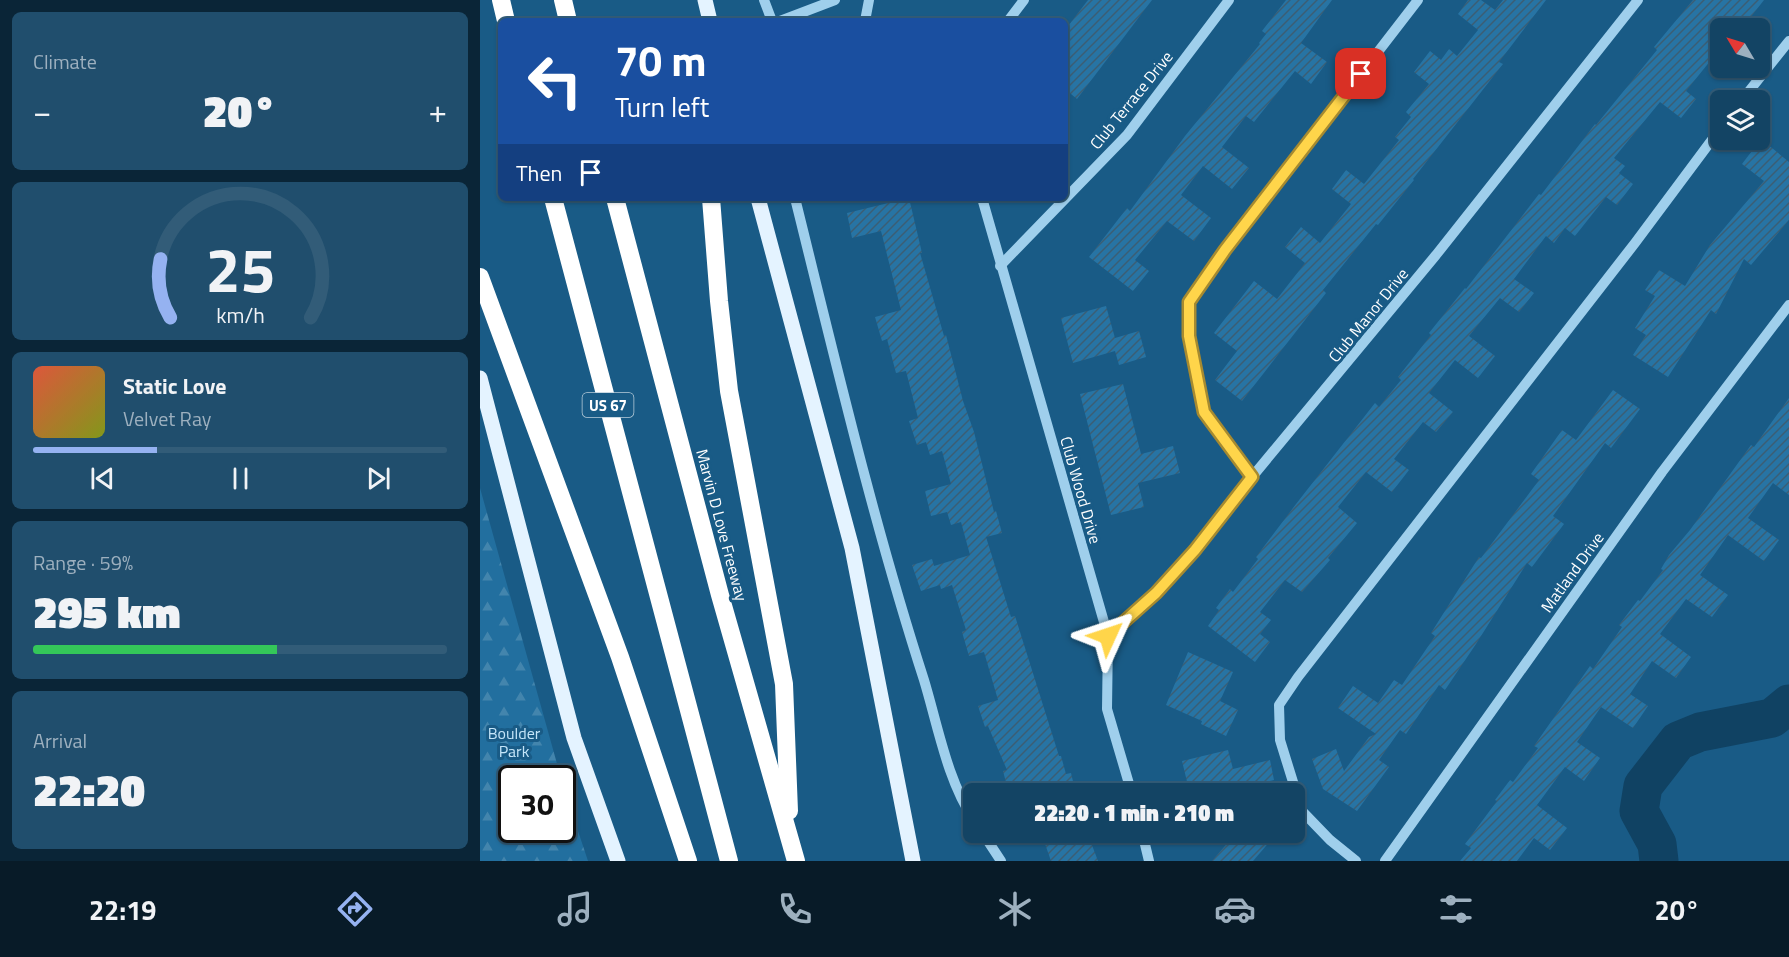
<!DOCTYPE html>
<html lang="en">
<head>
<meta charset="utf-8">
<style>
	body { margin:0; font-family:"Titillium Web",sans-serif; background:#204e6d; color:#f1f3f6; height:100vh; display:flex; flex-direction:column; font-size:22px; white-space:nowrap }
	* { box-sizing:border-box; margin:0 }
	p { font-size:20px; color:#9db0bf }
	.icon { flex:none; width:33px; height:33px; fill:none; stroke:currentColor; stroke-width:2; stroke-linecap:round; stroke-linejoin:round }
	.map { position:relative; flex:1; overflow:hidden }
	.details { display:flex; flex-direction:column; gap:12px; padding:12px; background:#0a2537; width:480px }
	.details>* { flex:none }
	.top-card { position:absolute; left:18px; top:18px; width:570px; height:183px; border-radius:9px; box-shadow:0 2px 4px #0004,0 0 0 2px #325c78; background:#1a4fa0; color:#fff; overflow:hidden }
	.needle { width:39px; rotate:308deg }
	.tools { position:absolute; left:1230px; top:18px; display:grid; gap:12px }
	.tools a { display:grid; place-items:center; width:60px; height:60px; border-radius:9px; background:#134464; box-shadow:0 2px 4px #0004,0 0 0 2px #325c78; font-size:30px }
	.speed { position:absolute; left:18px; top:765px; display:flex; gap:12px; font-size:30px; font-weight:700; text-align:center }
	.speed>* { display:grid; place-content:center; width:78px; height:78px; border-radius:50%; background:#134464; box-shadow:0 2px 4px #0004,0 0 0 2px #325c78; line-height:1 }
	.speed .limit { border:3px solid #111; border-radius:9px; background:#fff; color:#111 }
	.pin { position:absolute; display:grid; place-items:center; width:51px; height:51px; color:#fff; margin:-26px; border-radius:12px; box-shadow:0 3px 9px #0006 }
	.me { position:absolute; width:66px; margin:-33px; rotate:48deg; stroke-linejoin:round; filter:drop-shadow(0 0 4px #0008) }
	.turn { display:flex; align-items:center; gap:21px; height:126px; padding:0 18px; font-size:27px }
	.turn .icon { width:78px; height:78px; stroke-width:2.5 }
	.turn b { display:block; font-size:42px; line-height:51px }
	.then { display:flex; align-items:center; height:57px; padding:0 18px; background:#0003; gap:12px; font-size:22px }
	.big { font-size:45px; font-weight:800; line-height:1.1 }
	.details .widget { flex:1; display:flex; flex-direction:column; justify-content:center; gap:9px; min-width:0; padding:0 21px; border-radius:9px; background:#204e6d }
	.details .dial { align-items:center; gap:0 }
	.dial svg { height:156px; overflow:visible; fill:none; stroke:#325c78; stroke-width:7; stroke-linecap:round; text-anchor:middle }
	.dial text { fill:#f1f3f6; stroke:none }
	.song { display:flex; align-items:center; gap:18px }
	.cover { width:72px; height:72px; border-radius:9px; background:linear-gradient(135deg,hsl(10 70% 55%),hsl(70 70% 35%)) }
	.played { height:6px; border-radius:3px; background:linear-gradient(90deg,#95b2f1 30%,#325c78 30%) }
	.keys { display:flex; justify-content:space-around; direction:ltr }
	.heat { display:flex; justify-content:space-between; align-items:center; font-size:33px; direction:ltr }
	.charge { height:9px; border-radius:4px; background:linear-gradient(90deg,#34c759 59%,#325c78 0) }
	.trip { position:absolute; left:483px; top:783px; width:342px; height:60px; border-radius:9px; background:#134464; box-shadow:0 2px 4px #0004,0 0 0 2px #325c78; font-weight:800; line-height:60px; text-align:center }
	.dock { display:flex; height:96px; justify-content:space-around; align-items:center; background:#081b28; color:#9db0bf }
	.dock .icon { width:42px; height:42px }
	.dock .selected { color:#95b2f1 }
	.dock b { font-size:27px; color:#f1f3f6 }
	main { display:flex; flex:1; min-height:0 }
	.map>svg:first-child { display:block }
</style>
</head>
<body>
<main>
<section class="details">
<div class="widget"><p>Climate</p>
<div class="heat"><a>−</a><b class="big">20°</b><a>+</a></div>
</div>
<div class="widget dial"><svg viewBox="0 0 100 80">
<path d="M14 69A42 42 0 1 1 86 69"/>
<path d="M14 69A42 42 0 0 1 9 39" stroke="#95b2f1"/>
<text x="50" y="56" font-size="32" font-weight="700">25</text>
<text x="50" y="72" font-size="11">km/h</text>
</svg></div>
<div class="widget">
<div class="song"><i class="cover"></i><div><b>Static Love</b><p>Velvet Ray</p></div></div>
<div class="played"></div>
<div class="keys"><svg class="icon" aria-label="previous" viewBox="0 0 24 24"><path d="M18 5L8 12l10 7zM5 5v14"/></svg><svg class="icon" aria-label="pause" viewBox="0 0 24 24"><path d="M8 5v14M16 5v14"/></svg><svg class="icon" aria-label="next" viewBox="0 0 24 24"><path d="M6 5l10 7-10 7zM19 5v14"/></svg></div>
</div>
<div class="widget"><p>Range · 59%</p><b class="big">295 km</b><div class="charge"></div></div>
<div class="widget"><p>Arrival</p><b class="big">22:20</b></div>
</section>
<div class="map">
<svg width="1309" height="861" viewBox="0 0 1309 861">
	<defs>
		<pattern id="forest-firs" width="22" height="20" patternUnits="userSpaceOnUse" patternTransform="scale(1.5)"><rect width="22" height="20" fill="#226f9f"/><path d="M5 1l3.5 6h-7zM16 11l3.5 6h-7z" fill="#4385ad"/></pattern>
		<pattern id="building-hatch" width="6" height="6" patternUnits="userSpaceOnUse" patternTransform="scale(1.5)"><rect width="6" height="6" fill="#2774a4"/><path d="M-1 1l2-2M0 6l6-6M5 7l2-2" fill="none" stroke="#3b5e74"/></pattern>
	</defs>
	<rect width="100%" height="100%" fill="#195b86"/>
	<polygon fill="url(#forest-firs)" points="0,488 81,778 32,778 32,830 82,830 83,786 108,861 0,861"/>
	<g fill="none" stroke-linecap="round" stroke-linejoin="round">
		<polyline stroke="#104263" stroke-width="39" points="1179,861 1177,844 1159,811 1163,786 1198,741 1220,732 1292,718 1309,704"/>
	</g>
	<g fill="url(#building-hatch)">
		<polygon points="608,0 672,0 597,99 585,89 585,30"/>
		<polygon points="806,0 852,0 821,43 847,62 831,84 815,71 774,122 766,116 742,147 769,168 752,189 723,166 701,195 731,218 714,241 687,221 655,260 669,271 653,291 609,257 647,208 650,211 705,136 780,44 779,43 786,34 782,31"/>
		<polygon points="988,0 1001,0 1015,10 1023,0 1066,0 1019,62 1023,64 933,179 934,180 898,225 896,224 843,290 846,293 762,401 735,380 757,351 734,333 774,281 797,299 825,263 805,247 821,227 840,243 871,204 852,189 866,170 884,184 919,140 915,137 931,117 926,112 949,84 934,72 950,51 961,60 969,49 977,56 998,30 978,14"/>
		<polygon points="1213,0 1284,0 1263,27 1255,21 1249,28 1240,28 1240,40 1231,51 1235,55 1206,91 1216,99 1201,118 1180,102 1134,158 1145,166 1139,173 1153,184 1137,205 1126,197 1095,236 1085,228 1074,243 1066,236 1034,279 1054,293 1039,312 1020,298 989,336 1015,356 998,378 975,360 949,393 973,412 956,432 943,422 914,459 929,470 912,492 886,472 858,507 877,523 848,558 850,560 822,592 805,580 780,612 791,620 780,634 790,642 775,662 728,626 739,610 736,608 750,589 753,592 778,559 776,557 816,504 895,403 899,407 921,380 918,377 951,335 949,333 985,288 986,289 1059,194 1061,195 1115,124 1116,125 1177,50 1174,47"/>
		<polygon points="1281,139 1309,162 1309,220 1271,265 1264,259 1236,314 1231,310 1188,377 1153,355 1166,335 1155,328 1175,296 1165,290 1179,270 1205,286 1230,245 1284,181 1262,164"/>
		<polygon points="429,198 442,253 440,253 464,336 466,335 483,401 494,432 514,512 516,511 522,533 506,537 531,617 535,616 579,756 581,756 586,774 591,773 596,794 556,794 555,788 529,794 523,771 527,770 508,726 505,727 498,706 518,700 504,652 489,656 482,632 486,630 472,585 461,589 460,585 441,591 432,565 452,559 454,566 490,555 481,522 471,525 467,512 451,516 445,491 471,484 462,451 450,455 446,442 437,445 429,421 438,418 426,371 416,373 407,339 402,341 395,317 421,310 401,231 372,238 367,213"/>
		<polygon points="626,306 635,338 659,331 666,357 639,365 635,351 593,363 581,318"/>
		<polygon points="643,384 661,454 693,446 700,473 658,483 664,507 631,515 600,394"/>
		<polygon points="1133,390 1160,409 1131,448 1125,443 1073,516 1084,524 1052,567 1047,563 996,644 965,690 959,685 926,734 920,730 899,760 909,767 877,811 843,789 832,759 856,749 864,771 889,737 896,734 858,708 873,686 898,703 914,680 922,685 955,636 951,633 999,557 1001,558 1059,480 1051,474 1082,430 1096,440"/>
		<polygon points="1309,398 1309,495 1293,483 1268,518 1299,540 1284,561 1248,535 1220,575 1248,595 1232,617 1206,599 1180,634 1211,657 1196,678 1172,661 1150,694 1168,706 1153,728 1121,707 1097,742 1120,758 1104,781 1085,767 1057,805 1087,828 1070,850 1054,838 1037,861 980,861 991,848 985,844 1017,801 1015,800 1030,780 1033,782 1058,748 1054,746 1110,666 1113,669 1142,627 1139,625 1158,600 1160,601 1183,570 1181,569 1189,555 1210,530 1271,445 1274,447"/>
		<polygon points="708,652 753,672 740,701 758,710 746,736 721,724 722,721 686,705"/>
		<polygon points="748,750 753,769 790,760 794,780 777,784 780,794 710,794 702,761"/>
		<polygon points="579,832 607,832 618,861 571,861 563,838"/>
		<polygon points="757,832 798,832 773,861 732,861"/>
	</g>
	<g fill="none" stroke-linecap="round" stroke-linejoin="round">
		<g stroke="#9fcfec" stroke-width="10">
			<polyline points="284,0 292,21"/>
			<polyline points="300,21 355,0"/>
			<polyline points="385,21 389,0"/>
			<polyline points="528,21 544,0"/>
			<polyline points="1262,100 1309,41"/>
			<path d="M315,198C355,359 393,522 444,680C458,726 467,780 494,820"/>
			<polyline points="502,198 628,636 627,709 652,794"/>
			<polyline points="520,266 647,135 749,0"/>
			<polyline points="772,477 724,412 709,336 709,302 745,250 938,0"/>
			<polyline points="628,636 676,593 715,550 772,477 956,255 1158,0"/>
			<polyline points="502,832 521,861"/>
			<polyline points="662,832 669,861"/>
			<polyline points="876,861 850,840 822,811 800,740 799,705 818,677 1155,243 1240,129"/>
			<polyline points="905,861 1182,472 1309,305"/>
		</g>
		<g stroke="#e4f3ff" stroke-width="15">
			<polyline points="225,0 230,21"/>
			<polyline points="278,198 372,548 433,861"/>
			<polyline points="0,378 94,738 138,861"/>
		</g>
		<g stroke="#fff" stroke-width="18">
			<polyline points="21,0 26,21"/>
			<polyline points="83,0 88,21"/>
			<polyline points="73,198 249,861"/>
			<polyline points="135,198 240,595 316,861"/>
			<polyline points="231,198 239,301 249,391 304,684 309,811"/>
			<polyline points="0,277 140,657 208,861"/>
		</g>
	</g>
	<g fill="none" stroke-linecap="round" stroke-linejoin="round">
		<g stroke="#a68a30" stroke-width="15">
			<polyline id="route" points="628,636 676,593 715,550 772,477 724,412 709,336 709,302 745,250 881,74"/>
		</g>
		<use href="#route" stroke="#ffd54a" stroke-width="10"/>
	</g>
	<g text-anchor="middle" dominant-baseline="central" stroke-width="6" stroke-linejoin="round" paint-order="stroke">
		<rect fill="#195b86" stroke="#bacedb" stroke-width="1.5" x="102.5" y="393" width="51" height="24" rx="4.5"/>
		<g font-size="15" font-weight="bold" fill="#fff">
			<text x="128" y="405">US 67</text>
		</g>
		<g font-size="16" fill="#fff" stroke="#195b86">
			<text transform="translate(651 100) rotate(-51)">Club Terrace Drive</text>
			<text transform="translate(888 315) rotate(-51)">Club Manor Drive</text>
			<text transform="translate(601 490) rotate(74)">Club Wood Drive</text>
			<text transform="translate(242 525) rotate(75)">Marvin D Love Freeway</text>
			<text transform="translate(1092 572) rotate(-54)">Matland Drive</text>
		</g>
		<g font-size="16" fill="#c4e5f9" stroke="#195b86">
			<text x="34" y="733">Boulder<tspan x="34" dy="18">Park</tspan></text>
		</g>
	</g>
</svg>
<div class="tools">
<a><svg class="needle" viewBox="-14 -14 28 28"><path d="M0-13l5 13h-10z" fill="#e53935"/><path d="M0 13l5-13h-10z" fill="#9db0bf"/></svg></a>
<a><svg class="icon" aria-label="layers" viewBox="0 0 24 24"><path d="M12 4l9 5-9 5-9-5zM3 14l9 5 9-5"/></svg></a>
</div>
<div class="speed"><div class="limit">30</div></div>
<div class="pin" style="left:881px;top:74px;background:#d93025"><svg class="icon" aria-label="arrive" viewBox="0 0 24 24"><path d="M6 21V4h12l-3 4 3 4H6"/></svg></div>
<svg class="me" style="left:628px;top:636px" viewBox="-20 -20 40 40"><path d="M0-17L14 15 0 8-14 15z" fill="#ffd54a" stroke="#fff" stroke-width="4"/></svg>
<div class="trip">22:20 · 1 min · 210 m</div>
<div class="top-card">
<div class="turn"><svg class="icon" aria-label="left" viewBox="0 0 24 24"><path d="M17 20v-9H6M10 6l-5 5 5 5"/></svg><div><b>70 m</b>Turn left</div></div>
<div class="then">Then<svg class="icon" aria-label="arrive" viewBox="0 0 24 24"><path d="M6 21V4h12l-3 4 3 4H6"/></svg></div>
</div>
</div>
</main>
<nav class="dock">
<b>22:19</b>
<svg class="icon selected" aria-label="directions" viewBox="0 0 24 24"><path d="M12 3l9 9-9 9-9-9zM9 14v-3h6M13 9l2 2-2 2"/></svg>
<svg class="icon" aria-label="music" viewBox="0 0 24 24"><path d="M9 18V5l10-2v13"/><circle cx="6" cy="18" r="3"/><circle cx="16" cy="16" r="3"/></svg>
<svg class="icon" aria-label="phone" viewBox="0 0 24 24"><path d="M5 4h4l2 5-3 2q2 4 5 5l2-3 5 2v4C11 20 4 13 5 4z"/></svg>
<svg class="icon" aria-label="climate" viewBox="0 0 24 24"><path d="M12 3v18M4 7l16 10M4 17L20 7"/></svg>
<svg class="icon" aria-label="car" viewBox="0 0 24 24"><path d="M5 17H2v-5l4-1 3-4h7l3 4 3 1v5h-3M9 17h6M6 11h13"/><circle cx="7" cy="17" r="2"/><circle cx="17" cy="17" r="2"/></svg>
<svg class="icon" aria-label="filters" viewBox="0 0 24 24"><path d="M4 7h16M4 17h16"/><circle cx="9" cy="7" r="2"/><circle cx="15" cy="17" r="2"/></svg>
<b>20°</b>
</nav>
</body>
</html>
